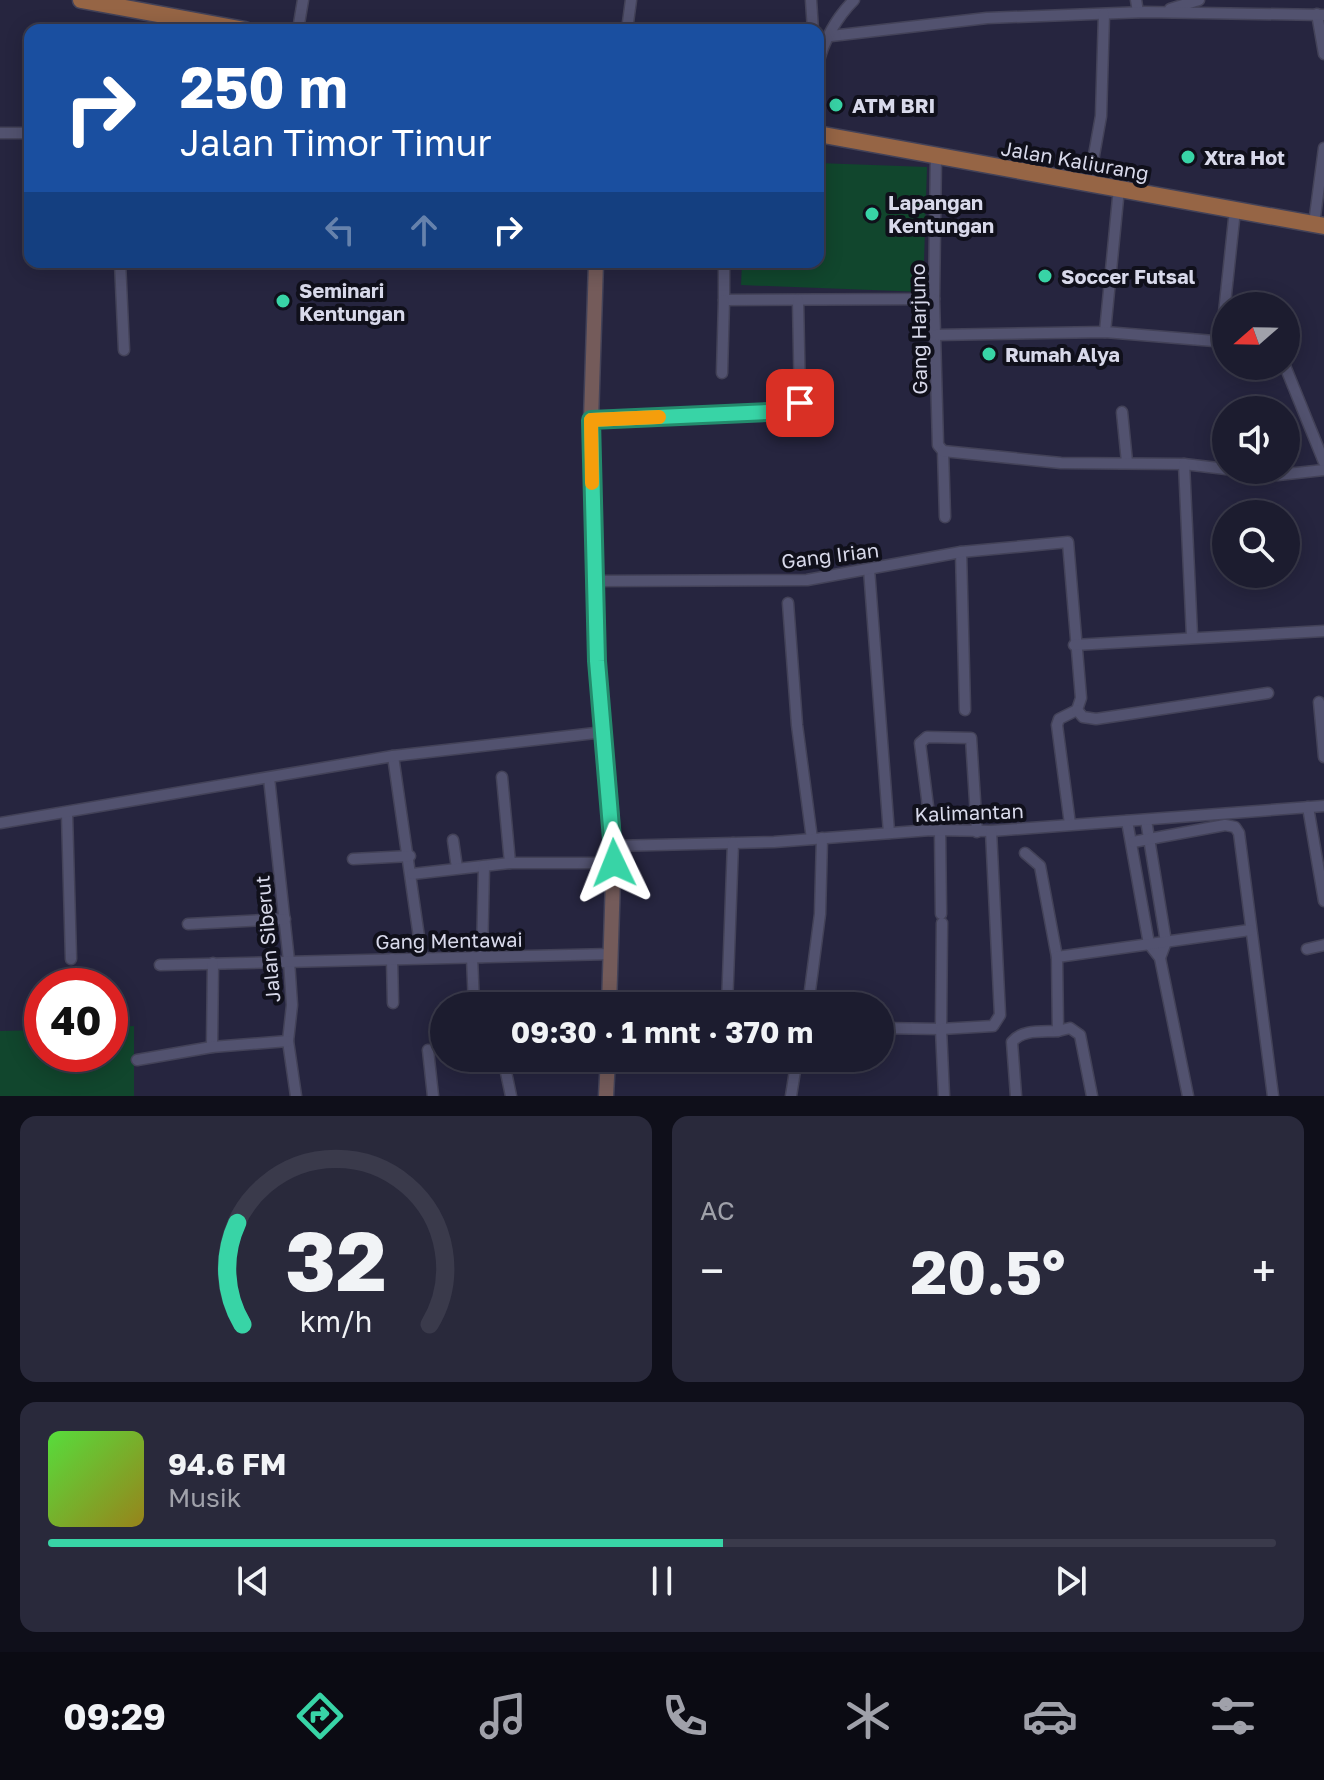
<!DOCTYPE html>
<html lang="id">
<head>
<meta charset="utf-8">
<style>
	body { margin:0; font-family:"Golos Text",sans-serif; background:#29293b; color:#f1f3f6; height:100vh; display:flex; flex-direction:column; font-size:30px; white-space:nowrap }
	* { box-sizing:border-box; margin:0 }
	p { font-size:26px; color:#a0a1aa }
	.icon { flex:none; width:44px; height:44px; fill:none; stroke:currentColor; stroke-width:2; stroke-linecap:round; stroke-linejoin:round }
	.map { position:relative; height:1096px; overflow:hidden }
	.sheet { display:flex; flex-direction:column; gap:20px; padding:20px; background:#0f0f1a; flex:1 }
	.sheet>* { flex:none }
	.banner { position:absolute; left:24px; top:24px; width:800px; height:244px; border-radius:16px; box-shadow:0 4px 20px #0003,0 0 0 2px #3a3a4b; background:#1a4fa0; color:#fff; overflow:hidden }
	.needle { width:52px; rotate:250deg }
	.fabs { position:absolute; left:1212px; top:292px; display:grid; gap:16px }
	.fabs a { display:grid; place-items:center; width:88px; height:88px; border-radius:50%; background:#1c1c2f; box-shadow:0 4px 20px #0003,0 0 0 2px #3a3a4b; font-size:40px }
	.speed { position:absolute; left:24px; top:968px; display:flex; gap:16px; font-size:40px; font-weight:700; text-align:center }
	.speed>* { display:grid; place-content:center; width:104px; height:104px; border-radius:50%; background:#1c1c2f; box-shadow:0 4px 20px #0003,0 0 0 2px #3a3a4b; line-height:1 }
	.speed .limit { border:12px solid #d22; background:#fff; color:#111 }
	.pin { position:absolute; display:grid; place-items:center; width:68px; height:68px; color:#fff; margin:-34px; border-radius:16px; box-shadow:0 4px 12px #0006 }
	.me { position:absolute; width:88px; margin:-44px; rotate:358deg; stroke-linejoin:round; filter:drop-shadow(0 0 6px #0008) }
	.turn { display:flex; align-items:center; gap:28px; height:168px; padding:0 24px; font-size:36px }
	.turn .icon { width:104px; height:104px; stroke-width:2.5 }
	.turn b { display:block; font-size:56px; line-height:68px }
	.lanes { display:flex; align-items:center; height:76px; padding:0 24px; background:#0003; justify-content:center; gap:40px; direction:ltr }
	.lanes .off { opacity:.35 }
	.big { font-size:60px; font-weight:700; line-height:1.1 }
	.sheet .widget { flex:1; display:flex; flex-direction:column; justify-content:center; gap:12px; min-width:0; padding:0 28px; border-radius:16px; background:#29293b }
	.sheet .dial { align-items:center; gap:0 }
	.dial svg { height:208px; overflow:visible; fill:none; stroke:#3a3a4b; stroke-width:7; stroke-linecap:round; text-anchor:middle }
	.dial text { fill:#f1f3f6; stroke:none }
	.song { display:flex; align-items:center; gap:24px }
	.cover { width:96px; height:96px; border-radius:12px; background:linear-gradient(135deg,hsl(110 70% 55%),hsl(50 70% 35%)) }
	.played { height:8px; border-radius:4px; background:linear-gradient(90deg,#38d4a6 55%,#3a3a4b 55%) }
	.keys { display:flex; justify-content:space-around; direction:ltr }
	.heat { display:flex; justify-content:space-between; align-items:center; font-size:44px; direction:ltr }
	.sheet .tiles { flex:1; display:grid; gap:20px; grid-template-columns:1fr 1fr }
	.widget:last-child { grid-column:span 2 }
	.trip { position:absolute; left:430px; top:992px; width:464px; height:80px; border-radius:40px; background:#1c1c2f; box-shadow:0 4px 20px #0003,0 0 0 2px #3a3a4b; font-weight:700; line-height:80px; text-align:center }
	.dock { display:flex; height:128px; justify-content:space-around; align-items:center; background:#0b0b13; color:#a0a1aa }
	.dock .icon { width:56px; height:56px }
	.dock .on { color:#38d4a6 }
	.dock b { font-size:36px; color:#f1f3f6 }
	.map>svg:first-child { display:block }
</style>
</head>
<body>
<div class="map">
<svg width="1324" height="1096" viewBox="0 0 1324 1096">
	<rect width="100%" height="100%" fill="#26253f"/>
	<g fill="#11462d">
		<polygon points="818,163 927,167 923,292 741,285 742,262 818,262"/>
		<polygon points="134,1026 134,1096 0,1096 0,1031 42,1030 42,1054 110,1054 110,1027"/>
	</g>
	<g fill="none" stroke-linecap="round" stroke-linejoin="round">
		<g stroke="#434258" stroke-width="13">
			<g id="street">
				<polyline points="811,0 813,30"/>
				<polyline points="1136,0 1138,12"/>
				<polyline points="1170,9 1199,0"/>
				<polyline points="1317,14 1324,54"/>
				<polyline points="298,30 303,0"/>
				<polyline points="627,30 631,0"/>
				<polyline points="831,36 987,18 1145,12 1324,15"/>
				<path d="M818,65C823,41 837,17 854,0"/>
				<polyline points="0,133 30,133"/>
				<polyline points="936,155 934,299 938,445 943,451 945,517"/>
				<polyline points="1089,183 1101,116 1104,14"/>
				<polyline points="1314,224 1324,148"/>
				<polyline points="120,262 124,350"/>
				<polyline points="724,262 724,300 934,299"/>
				<polyline points="1105,332 1119,188"/>
				<polyline points="936,335 1105,332 1226,342"/>
				<polyline points="1221,341 1235,210"/>
				<polyline points="1285,366 1324,462"/>
				<polyline points="722,373 724,300"/>
				<polyline points="1122,412 1127,462"/>
				<polyline points="591,420 797,408 800,403 798,300"/>
				<polyline points="943,451 1061,463 1184,464 1226,469"/>
				<polyline points="1184,464 1192,636"/>
				<polyline points="1235,470 1278,475 1324,470"/>
				<polyline points="961,552 965,710"/>
				<polyline points="869,569 889,833"/>
				<polyline points="594,581 807,580 961,552 1068,542 1081,698 1077,710 1059,719 1057,725 1070,824"/>
				<polyline points="788,603 797,725 812,839"/>
				<polyline points="1074,645 1324,631"/>
				<polyline points="1319,702 1324,757"/>
				<polyline points="1077,710 1083,717 1096,719 1268,693"/>
				<polyline points="393,756 422,958"/>
				<polyline points="502,777 510,863"/>
				<polyline points="269,778 289,961 292,1005 288,1041 296,1096"/>
				<polyline points="1308,807 1324,901"/>
				<polyline points="67,814 71,959"/>
				<polyline points="1146,820 1166,942 1160,958"/>
				<polyline points="1127,821 1149,944 1160,958 1188,1096"/>
				<polyline points="0,823 393,756 604,732"/>
				<polyline points="931,830 920,743 927,737 971,738 977,832"/>
				<polyline points="940,830 941,914"/>
				<polyline points="453,840 457,868"/>
				<polyline points="1133,842 1225,825 1235,827 1239,833 1273,1096"/>
				<polyline points="614,846 774,842 931,830 991,831 1324,806"/>
				<polyline points="1025,853 1040,866 1057,957"/>
				<polyline points="353,859 410,856"/>
				<polyline points="412,874 510,863 614,863"/>
				<polyline points="188,924 285,919"/>
				<polyline points="1307,949 1324,945"/>
				<polyline points="472,957 474,1006"/>
				<polyline points="482,957 484,866"/>
				<polyline points="392,959 393,1003"/>
				<polyline points="160,965 611,954"/>
				<polyline points="727,1006 733,843"/>
				<polyline points="808,1006 820,914 822,838"/>
				<polyline points="880,1028 941,1029 942,923"/>
				<polyline points="212,1047 213,963"/>
				<polyline points="428,1050 433,1096"/>
				<polyline points="503,1058 511,1096"/>
				<polyline points="137,1060 212,1047 288,1041"/>
				<polyline points="791,1096 797,1058"/>
				<polyline points="944,1096 941,1029 993,1026 1000,1015 991,831"/>
				<path d="M1016,1096L1012,1042C1022,1029 1042,1032 1058,1031"/>
				<polyline points="1092,1096 1080,1035 1070,1028 1058,1031 1057,957 1250,930"/>
			</g>
		</g>
		<g stroke="#434258" stroke-width="17">
			<g id="secondary">
				<polyline points="596,262 591,420 594,581 597,661 614,846 609,1006"/>
				<polyline points="606,1096 608,1058"/>
			</g>
		</g>
		<g stroke="#434258" stroke-width="19">
			<g id="primary">
				<polyline points="81,0 245,30"/>
				<polyline points="818,134 1324,226"/>
			</g>
		</g>
		<use href="#street" stroke="#52526f" stroke-width="10"/>
		<use href="#secondary" stroke="#745b5a" stroke-width="14"/>
		<use href="#primary" stroke="#966545" stroke-width="16"/>
	</g>
	<g fill="none" stroke-linecap="round" stroke-linejoin="round">
		<g stroke="#248a6c" stroke-width="20">
			<polyline id="route" points="614,863 597,661 591,420 791,411 800,403"/>
		</g>
		<use href="#route" stroke="#38d4a6" stroke-width="14"/>
		<polyline stroke="#f59e0b" stroke-width="14" points="592,483 591,420 659,417"/>
	</g>
	<g fill="#38d4a6" stroke="#10101b" stroke-width="3">
		<circle cx="836" cy="105" r="8"/>
		<circle cx="1188" cy="157" r="8"/>
		<circle cx="872" cy="214" r="8"/>
		<circle cx="1045" cy="276" r="8"/>
		<circle cx="283" cy="301" r="8"/>
		<circle cx="989" cy="354" r="8"/>
	</g>
	<g text-anchor="middle" dominant-baseline="central" stroke-width="8" stroke-linejoin="round" paint-order="stroke">
		<g font-size="20" font-weight="bold" fill="#d8d9ea" stroke="#10101b" text-anchor="start">
			<text x="852" y="105">ATM BRI</text>
			<text x="1204" y="157">Xtra Hot</text>
			<text x="888" y="202">Lapangan<tspan x="888" dy="23">Kentungan</tspan></text>
			<text x="1061" y="276">Soccer Futsal</text>
			<text x="299" y="290">Seminari<tspan x="299" dy="23">Kentungan</tspan></text>
			<text x="1005" y="354">Rumah Alya</text>
		</g>
		<g font-size="20" fill="#d8d9ea" stroke="#10101b">
			<text transform="translate(1075 160) rotate(10)">Jalan Kaliurang</text>
			<text transform="translate(918 329) rotate(-91)">Gang Harjuno</text>
			<text transform="translate(830 555) rotate(-7)">Gang Irian</text>
			<text transform="translate(969 812) rotate(-2)">Kalimantan</text>
			<text transform="translate(267 939) rotate(-95)">Jalan Siberut</text>
			<text transform="translate(449 940) rotate(-1)">Gang Mentawai</text>
		</g>
	</g>
</svg>
<div class="fabs">
<a><svg class="needle" viewBox="-14 -14 28 28"><path d="M0-13l5 13h-10z" fill="#e53935"/><path d="M0 13l5-13h-10z" fill="#a0a1aa"/></svg></a>
<a><svg class="icon" aria-label="sound" viewBox="0 0 24 24"><path d="M4 9h4l5-4v14l-5-4H4zM17 9q2 3 0 6"/></svg></a>
<a><svg class="icon" aria-label="search" viewBox="0 0 24 24"><circle cx="10" cy="10" r="6"/><path d="M15 15l6 6"/></svg></a>
</div>
<div class="speed"><div class="limit">40</div></div>
<div class="pin" style="left:800px;top:403px;background:#d93025"><svg class="icon" aria-label="arrive" viewBox="0 0 24 24"><path d="M6 21V4h12l-3 4 3 4H6"/></svg></div>
<svg class="me" style="left:614px;top:863px" viewBox="-20 -20 40 40"><path d="M0-17L14 15 0 8-14 15z" fill="#38d4a6" stroke="#fff" stroke-width="4"/></svg>
<div class="trip">09:30 · 1 mnt · 370 m</div>
<div class="banner">
<div class="turn"><svg class="icon" aria-label="right" viewBox="0 0 24 24"><path d="M7 20v-9h11M14 6l5 5-5 5"/></svg><div><b>250 m</b>Jalan Timor Timur</div></div>
<div class="lanes"><svg class="icon off" aria-label="left" viewBox="0 0 24 24"><path d="M17 20v-9H6M10 6l-5 5 5 5"/></svg><svg class="icon off" aria-label="ahead" viewBox="0 0 24 24"><path d="M12 20V5M6 11l6-6 6 6"/></svg><svg class="icon" aria-label="right" viewBox="0 0 24 24"><path d="M7 20v-9h11M14 6l5 5-5 5"/></svg></div>
</div>
</div>
<section class="sheet">
<div class="tiles">
<div class="widget dial"><svg viewBox="0 0 100 80">
<path d="M14 69A42 42 0 1 1 86 69"/>
<path d="M14 69A42 42 0 0 1 12 30" stroke="#38d4a6"/>
<text x="50" y="56" font-size="32" font-weight="700">32</text>
<text x="50" y="72" font-size="11">km/h</text>
</svg></div>
<div class="widget"><p>AC</p>
<div class="heat"><a>−</a><b class="big">20.5°</b><a>+</a></div>
</div>
<div class="widget">
<div class="song"><i class="cover"></i><div><b>94.6 FM</b><p>Musik</p></div></div>
<div class="played"></div>
<div class="keys"><svg class="icon" aria-label="previous" viewBox="0 0 24 24"><path d="M18 5L8 12l10 7zM5 5v14"/></svg><svg class="icon" aria-label="pause" viewBox="0 0 24 24"><path d="M8 5v14M16 5v14"/></svg><svg class="icon" aria-label="next" viewBox="0 0 24 24"><path d="M6 5l10 7-10 7zM19 5v14"/></svg></div>
</div>
</div>
</section>
<nav class="dock">
<b>09:29</b>
<svg class="icon on" aria-label="directions" viewBox="0 0 24 24"><path d="M12 3l9 9-9 9-9-9zM9 14v-3h6M13 9l2 2-2 2"/></svg>
<svg class="icon" aria-label="music" viewBox="0 0 24 24"><path d="M9 18V5l10-2v13"/><circle cx="6" cy="18" r="3"/><circle cx="16" cy="16" r="3"/></svg>
<svg class="icon" aria-label="phone" viewBox="0 0 24 24"><path d="M5 4h4l2 5-3 2q2 4 5 5l2-3 5 2v4C11 20 4 13 5 4z"/></svg>
<svg class="icon" aria-label="climate" viewBox="0 0 24 24"><path d="M12 3v18M4 7l16 10M4 17L20 7"/></svg>
<svg class="icon" aria-label="car" viewBox="0 0 24 24"><path d="M5 17H2v-5l4-1 3-4h7l3 4 3 1v5h-3M9 17h6M6 11h13"/><circle cx="7" cy="17" r="2"/><circle cx="17" cy="17" r="2"/></svg>
<svg class="icon" aria-label="filters" viewBox="0 0 24 24"><path d="M4 7h16M4 17h16"/><circle cx="9" cy="7" r="2"/><circle cx="15" cy="17" r="2"/></svg>
</nav>
</body>
</html>
